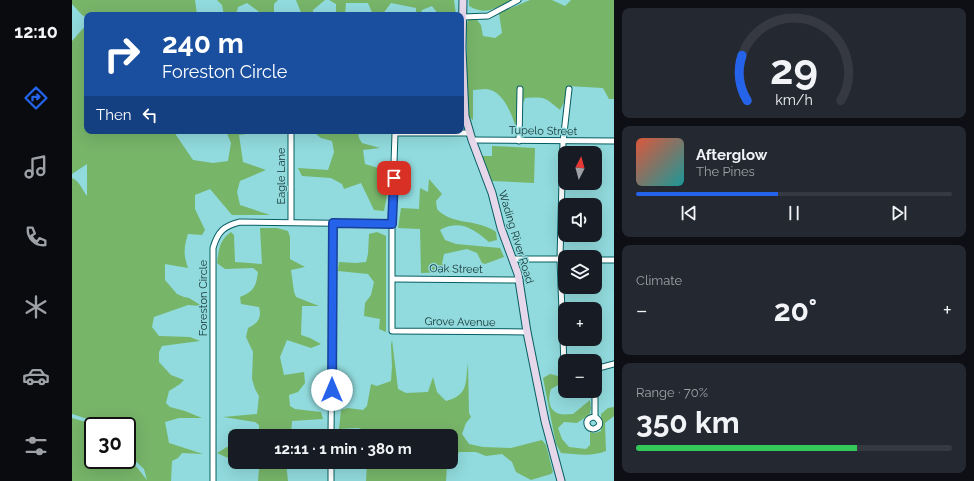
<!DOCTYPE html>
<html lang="en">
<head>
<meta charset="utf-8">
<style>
	body { margin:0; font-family:Raleway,sans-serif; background:#242831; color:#f1f3f6; height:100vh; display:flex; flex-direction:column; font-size:15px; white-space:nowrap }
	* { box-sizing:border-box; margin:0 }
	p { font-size:13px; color:#9ea1a6 }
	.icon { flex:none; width:22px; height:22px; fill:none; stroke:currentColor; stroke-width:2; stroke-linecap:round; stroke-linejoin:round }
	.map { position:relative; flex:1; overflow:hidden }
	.sheet { display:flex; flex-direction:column; gap:8px; padding:8px; background:#0d0f14; width:360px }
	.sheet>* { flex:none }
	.top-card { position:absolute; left:12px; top:12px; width:380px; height:122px; border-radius:8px; box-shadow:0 4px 16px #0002; background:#1a4fa0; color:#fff; overflow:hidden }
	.needle { width:26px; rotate:6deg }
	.tools { position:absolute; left:486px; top:146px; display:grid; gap:8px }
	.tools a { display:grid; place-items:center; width:44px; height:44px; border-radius:8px; background:#171b24; box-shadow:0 4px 16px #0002; font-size:20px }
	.speed { position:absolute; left:12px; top:417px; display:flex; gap:8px; font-size:20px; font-weight:700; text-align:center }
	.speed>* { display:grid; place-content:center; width:52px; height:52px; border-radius:50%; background:#171b24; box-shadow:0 4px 16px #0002; line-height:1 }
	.speed .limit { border:2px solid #111; border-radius:6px; background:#fff; color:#111 }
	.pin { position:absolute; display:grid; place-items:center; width:34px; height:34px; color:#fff; margin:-17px; border-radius:8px; box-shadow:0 2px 6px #0006 }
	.me { position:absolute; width:44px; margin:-22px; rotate:0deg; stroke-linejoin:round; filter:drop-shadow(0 0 3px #0008) }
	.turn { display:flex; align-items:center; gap:14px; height:84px; padding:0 12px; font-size:18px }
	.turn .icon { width:52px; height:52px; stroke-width:2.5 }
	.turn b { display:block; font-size:28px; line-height:34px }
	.then { display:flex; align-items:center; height:38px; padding:0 12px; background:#0003; gap:8px; font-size:15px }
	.big { font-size:30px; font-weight:700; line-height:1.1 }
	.sheet .tile { flex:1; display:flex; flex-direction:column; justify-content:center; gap:6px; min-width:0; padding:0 14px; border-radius:8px; background:#242831 }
	.sheet .dial { align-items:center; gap:0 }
	.dial svg { height:104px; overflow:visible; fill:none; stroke:#363941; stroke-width:7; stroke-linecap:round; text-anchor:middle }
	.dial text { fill:#f1f3f6; stroke:none }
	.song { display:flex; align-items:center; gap:12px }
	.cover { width:48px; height:48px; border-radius:6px; background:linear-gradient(135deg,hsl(10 70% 55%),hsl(180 70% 35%)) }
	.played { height:4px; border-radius:2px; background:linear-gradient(90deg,#2563eb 45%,#363941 45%) }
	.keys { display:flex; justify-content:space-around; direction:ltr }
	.heat { display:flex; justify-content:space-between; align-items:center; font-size:22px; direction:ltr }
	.charge { height:6px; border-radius:3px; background:linear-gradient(90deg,#34c759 70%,#363941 0) }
	.trip { position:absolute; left:156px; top:429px; width:230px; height:40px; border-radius:8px; background:#171b24; box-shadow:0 4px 16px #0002; font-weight:700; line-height:40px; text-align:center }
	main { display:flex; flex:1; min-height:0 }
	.dock { display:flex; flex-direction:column; width:72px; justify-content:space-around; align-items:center; background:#090b0e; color:#9ea1a6 }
	.dock .icon { width:28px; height:28px }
	.dock .current { color:#2563eb }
	.dock b { font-size:18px; color:#f1f3f6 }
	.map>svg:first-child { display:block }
</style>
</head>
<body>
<main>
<nav class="dock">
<b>12:10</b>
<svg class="icon current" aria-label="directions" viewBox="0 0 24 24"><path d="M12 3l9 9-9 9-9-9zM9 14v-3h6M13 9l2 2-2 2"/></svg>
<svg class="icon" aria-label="music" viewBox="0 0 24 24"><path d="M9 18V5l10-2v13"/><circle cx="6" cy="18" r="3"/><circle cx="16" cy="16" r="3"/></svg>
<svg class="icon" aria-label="phone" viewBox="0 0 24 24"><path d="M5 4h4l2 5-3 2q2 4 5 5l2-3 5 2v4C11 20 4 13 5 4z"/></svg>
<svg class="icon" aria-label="climate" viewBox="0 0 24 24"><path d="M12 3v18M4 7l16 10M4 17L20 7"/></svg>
<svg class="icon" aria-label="car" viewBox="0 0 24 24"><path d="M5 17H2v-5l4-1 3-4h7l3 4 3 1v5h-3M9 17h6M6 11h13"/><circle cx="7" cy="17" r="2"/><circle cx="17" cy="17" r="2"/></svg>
<svg class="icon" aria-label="filters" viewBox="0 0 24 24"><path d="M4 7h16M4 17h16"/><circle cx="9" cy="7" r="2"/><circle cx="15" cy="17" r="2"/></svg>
</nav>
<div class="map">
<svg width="542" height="481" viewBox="0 0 542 481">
	<rect width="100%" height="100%" fill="#91dadd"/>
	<g fill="#77b569" fill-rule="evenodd">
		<polygon points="0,0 123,0 125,15 15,15 15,18 10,15 0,4"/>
		<polygon points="145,0 206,0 202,4 202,15 189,15 186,11 175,3 166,7 164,15 152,15 150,5"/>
		<polygon points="219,0 253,0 241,10 241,15 230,15 224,0"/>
		<polygon points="257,0 382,0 384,15 367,15 360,6 350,10 349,15 344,15 344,8 319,3 310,15 301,15 296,3 274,3 273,15 264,15 264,4"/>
		<path d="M397,0H439C424,8 414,16 397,6Z"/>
		<path d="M458,0H480L493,6L499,0H542V99H537L531,88L495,86L492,102L488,110C472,97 474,97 453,98L443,125C439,112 430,90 414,89C410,89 405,90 401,90V120L397,117L395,90V24L396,20H405L409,25L411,36L423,38L430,33L427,13Z"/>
		<path d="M15,24V131H104V135L121,160L141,163L156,161L159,143L154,131H184L182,133L167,135L171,162L194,170L168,181L165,192L168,205L198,215H160L138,189L123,195V209L133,230L130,235L116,234C112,247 111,254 116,268L93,264V280L105,294L112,297L117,298L130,306L116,305L82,317L80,327L87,336L118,337L128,341L90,346L87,352V362L99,375L112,380L108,384L97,391L94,403L98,407L113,411L130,418H107L93,422L97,443L131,454L110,453L106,458L100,461L99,481H0V418L24,425L19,420L0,414V178C8,181 10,190 15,196V164L0,174V41ZM21,426H55V453L72,469L75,480L55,455V460H21Z"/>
		<polygon points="240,131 286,131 287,138 290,143 308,148 291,150 293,164 306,168 317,175 315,195 312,211 302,210 289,183 272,189 270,184 259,178 230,176 226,168 256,170 262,152 260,141 249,138"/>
		<polygon points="420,146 463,148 462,183 420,181 410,156 420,156"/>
		<path d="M357,179L370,194L364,201L365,209C380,226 405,218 424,232L425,240L417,242C402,229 388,219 368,230L373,240L384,244L428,248L432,257L413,264L410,263L405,253L395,249L372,254L370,264L380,272L349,273L348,229L326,228L329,208L347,209L348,188L356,192Z"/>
		<path d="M188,228H205L216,231L218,237V259L233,267L219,270L222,292L224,297L247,306H230L229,335L238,338L249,344L239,348L215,340L208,357L212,375L232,372L233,383L226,392L217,395L218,406L223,409L249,412L251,419L220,421L219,436H187V425L183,422L151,417L185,414L187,396L183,389L180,379L181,352L174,337L176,328C186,323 190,318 187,307L169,304L168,297C182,291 184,287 186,272L181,268L153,269L145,263C147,250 147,240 159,232L162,235L163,262L190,264Z"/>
		<polygon points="305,232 314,236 314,332 307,329 308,319 292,316 293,303 299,295 302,282 296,274 266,271 267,262 284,263 294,262 296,254 297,234"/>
		<path d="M320,340L326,389L334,393L356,392L361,377L365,392L374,401C397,395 393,383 396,363L397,413L399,417L394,423L390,434L397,444L411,447L439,448L470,440L474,445L481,472L479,474L459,480L444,472L440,462L430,454L414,456L404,452H387L382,462L375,465L374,481H294L295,462H379V436H300L297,431L286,428L267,429L269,410L276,408L291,410L295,406L299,384L305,386L319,381L320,366L319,345Z"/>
		<path d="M478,374L491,377L490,383L479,389C476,398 476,411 488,414C492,415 497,414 501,414L518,400L519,408L518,414L505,423L492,422L486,428L490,439L497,447L514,449L518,445V432L523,433L529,431V414L536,408L542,407V416L533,423L534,451C520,457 504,454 489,453L484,444L471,378Z"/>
		<polygon points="163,446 163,461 145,453 155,447"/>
		<polygon points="177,462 214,462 216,481 186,481 187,469"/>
	</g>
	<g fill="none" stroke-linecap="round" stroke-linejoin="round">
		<g stroke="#075e62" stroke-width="7">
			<g id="minor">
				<polyline points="391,17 416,16 446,0"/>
				<polyline points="398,133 323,133 320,224 320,331 455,332"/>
				<polyline points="400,140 542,141"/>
				<polyline points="447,141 448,89"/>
				<polyline points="219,222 219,131"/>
				<polyline points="441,259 493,259"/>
				<polyline points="523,260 542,260"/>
				<polyline points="321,279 448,280"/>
				<polyline points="493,365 492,365 488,259 491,142 497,89"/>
				<polyline points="523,369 542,364"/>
				<path d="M523,391V417C536,425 518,435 515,424C514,419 519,417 523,417"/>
				<polyline points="259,436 261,223"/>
				<path d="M141,481V248C146,231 152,226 168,222L320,224"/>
				<polyline points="259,481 259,462"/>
			</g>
		</g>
		<g stroke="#075e62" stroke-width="9">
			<polyline id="secondary" points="391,0 390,48 393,116 400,140 420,193 429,228 446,274 455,332 473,421 489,481"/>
		</g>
		<use href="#minor" stroke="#fff" stroke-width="5"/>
		<use href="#secondary" stroke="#e7d7eb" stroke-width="7"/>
	</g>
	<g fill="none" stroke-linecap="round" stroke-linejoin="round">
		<g stroke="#184099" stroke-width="10">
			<polyline id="route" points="260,390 261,223 320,224 322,178"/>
		</g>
		<use href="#route" stroke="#2563eb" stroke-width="7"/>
	</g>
	<g text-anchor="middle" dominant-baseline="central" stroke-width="3" stroke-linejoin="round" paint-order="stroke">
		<g font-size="11" fill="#133233" stroke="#91dadd">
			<text transform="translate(471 131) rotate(1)">Tupelo Street</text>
			<text transform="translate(209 176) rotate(-90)">Eagle Lane</text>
			<text transform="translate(444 237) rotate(73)">Wading River Road</text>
			<text transform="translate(384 269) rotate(1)">Oak Street</text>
			<text transform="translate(131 298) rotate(-90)">Foreston Circle</text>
			<text transform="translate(388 322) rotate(1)">Grove Avenue</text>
		</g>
	</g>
</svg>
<div class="tools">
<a><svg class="needle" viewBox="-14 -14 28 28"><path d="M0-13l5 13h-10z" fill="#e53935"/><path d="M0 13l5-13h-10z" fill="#9ea1a6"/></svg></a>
<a><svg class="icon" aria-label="sound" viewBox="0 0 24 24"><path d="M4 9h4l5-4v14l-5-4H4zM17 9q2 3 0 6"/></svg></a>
<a><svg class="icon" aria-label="layers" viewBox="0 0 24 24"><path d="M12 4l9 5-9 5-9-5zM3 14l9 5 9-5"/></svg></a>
<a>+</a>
<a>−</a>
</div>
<div class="speed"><div class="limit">30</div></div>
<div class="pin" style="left:322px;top:178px;background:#d93025"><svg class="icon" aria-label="arrive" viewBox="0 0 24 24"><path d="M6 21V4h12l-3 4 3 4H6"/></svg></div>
<svg class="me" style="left:260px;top:390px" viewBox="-20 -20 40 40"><circle r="19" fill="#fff"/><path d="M0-13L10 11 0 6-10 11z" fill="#2563eb"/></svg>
<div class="trip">12:11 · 1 min · 380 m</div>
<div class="top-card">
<div class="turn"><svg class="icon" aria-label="right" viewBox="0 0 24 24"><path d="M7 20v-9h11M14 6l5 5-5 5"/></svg><div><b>240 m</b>Foreston Circle</div></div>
<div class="then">Then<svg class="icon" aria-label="left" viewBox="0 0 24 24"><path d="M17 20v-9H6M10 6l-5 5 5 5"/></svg></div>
</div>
</div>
<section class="sheet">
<div class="tile dial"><svg viewBox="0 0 100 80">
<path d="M14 69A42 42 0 1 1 86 69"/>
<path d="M14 69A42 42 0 0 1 10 34" stroke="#2563eb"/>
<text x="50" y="56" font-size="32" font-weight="700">29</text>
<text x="50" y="72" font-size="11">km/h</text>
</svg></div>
<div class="tile">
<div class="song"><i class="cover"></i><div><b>Afterglow</b><p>The Pines</p></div></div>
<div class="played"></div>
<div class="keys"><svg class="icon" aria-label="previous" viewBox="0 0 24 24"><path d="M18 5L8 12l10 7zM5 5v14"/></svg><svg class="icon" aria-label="pause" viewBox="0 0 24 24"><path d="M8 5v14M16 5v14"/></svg><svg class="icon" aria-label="next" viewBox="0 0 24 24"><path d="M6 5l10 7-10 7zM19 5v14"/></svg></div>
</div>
<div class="tile"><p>Climate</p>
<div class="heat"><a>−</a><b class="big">20°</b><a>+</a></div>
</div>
<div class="tile"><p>Range · 70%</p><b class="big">350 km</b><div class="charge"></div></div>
</section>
</main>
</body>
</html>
